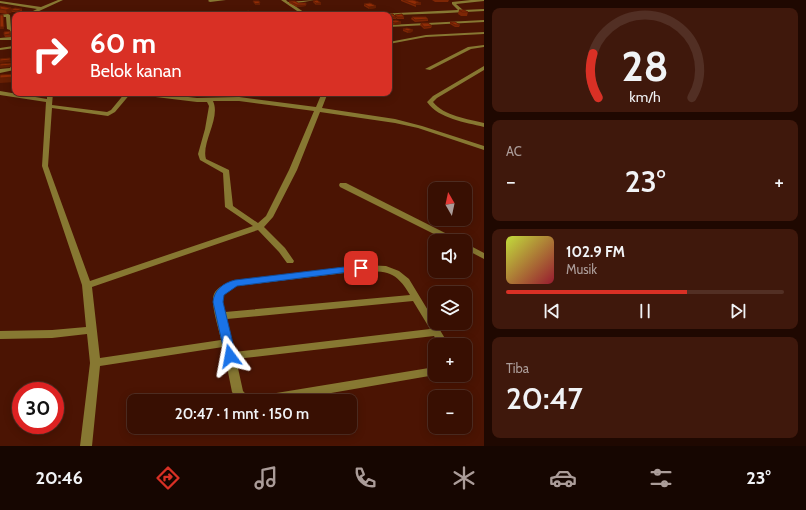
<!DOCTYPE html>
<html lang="id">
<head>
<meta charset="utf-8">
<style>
	body { margin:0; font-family:Cabin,sans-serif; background:#3f180c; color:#f1f3f6; height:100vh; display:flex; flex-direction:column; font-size:15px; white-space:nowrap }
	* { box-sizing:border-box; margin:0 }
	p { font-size:13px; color:#ab9c99 }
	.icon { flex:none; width:22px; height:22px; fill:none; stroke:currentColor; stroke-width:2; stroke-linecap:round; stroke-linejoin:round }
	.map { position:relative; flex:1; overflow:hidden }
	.drawer { display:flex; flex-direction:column; gap:8px; padding:8px; background:#1f0801; width:322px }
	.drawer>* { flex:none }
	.top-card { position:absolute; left:12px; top:12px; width:380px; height:84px; border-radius:8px; box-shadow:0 2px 10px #0003,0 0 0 1px #522f24; background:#d93025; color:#fff; overflow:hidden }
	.needle { width:26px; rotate:351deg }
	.controls { position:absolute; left:428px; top:182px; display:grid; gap:8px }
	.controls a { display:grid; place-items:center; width:44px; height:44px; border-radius:8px; background:#380f02; box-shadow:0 2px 10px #0003,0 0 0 1px #522f24; font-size:20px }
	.speed { position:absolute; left:12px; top:382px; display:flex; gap:8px; font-size:20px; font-weight:700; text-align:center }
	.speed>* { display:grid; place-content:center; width:52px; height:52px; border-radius:50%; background:#380f02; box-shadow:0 2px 10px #0003,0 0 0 1px #522f24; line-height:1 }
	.speed .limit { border:6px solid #d22; background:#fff; color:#111 }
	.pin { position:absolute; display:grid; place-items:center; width:34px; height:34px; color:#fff; margin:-17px; border-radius:8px; box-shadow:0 2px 6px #0006 }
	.me { position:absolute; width:44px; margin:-22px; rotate:347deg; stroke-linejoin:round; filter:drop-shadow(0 0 3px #0008) }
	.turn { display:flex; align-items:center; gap:14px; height:84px; padding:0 12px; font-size:18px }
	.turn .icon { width:52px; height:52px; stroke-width:2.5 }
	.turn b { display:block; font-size:28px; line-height:34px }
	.big { font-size:30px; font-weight:600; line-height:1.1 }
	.drawer .widget { flex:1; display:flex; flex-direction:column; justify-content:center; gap:6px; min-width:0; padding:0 14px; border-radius:8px; background:#3f180c }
	.drawer .dial { align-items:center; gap:0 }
	.dial svg { height:104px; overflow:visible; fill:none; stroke:#522f24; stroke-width:7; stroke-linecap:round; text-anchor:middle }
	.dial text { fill:#f1f3f6; stroke:none }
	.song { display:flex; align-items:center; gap:12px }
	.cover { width:48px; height:48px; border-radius:6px; background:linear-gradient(135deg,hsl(70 70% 55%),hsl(350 70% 35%)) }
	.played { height:4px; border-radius:2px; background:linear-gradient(90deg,#d93025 65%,#522f24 65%) }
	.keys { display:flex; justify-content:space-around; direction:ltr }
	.heat { display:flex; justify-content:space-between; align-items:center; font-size:22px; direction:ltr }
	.trip { position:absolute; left:127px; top:394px; width:230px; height:40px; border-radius:8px; background:#380f02; box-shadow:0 2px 10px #0003,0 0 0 1px #522f24; font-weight:600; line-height:40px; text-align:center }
	.menu { display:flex; height:64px; justify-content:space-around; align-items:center; background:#160601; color:#ab9c99 }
	.menu .icon { width:28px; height:28px }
	.menu .on { color:#d93025 }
	.menu b { font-size:18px; color:#f1f3f6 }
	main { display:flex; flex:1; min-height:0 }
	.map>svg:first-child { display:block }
</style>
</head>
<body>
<main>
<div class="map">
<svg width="484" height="446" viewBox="0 0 484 446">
	<rect width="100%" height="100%" fill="#4b1403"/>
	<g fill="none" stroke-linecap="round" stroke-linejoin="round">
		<g fill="#877832" fill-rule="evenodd">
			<polygon points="58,0 63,0 37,12 37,15 33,15 33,11 37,9 0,3 0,1 41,7"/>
			<polygon points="209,0 226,0 210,2 208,1"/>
			<polygon points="281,0 286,0 288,2 315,0 292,4 308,15 303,15"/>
			<path d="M471,0H484V1L456,4L463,10L484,9V11C448,13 410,15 375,15L377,14L458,10L452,4V2Z"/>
			<polygon points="8,14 10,15 11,28 14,29 15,48 0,50 0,48 13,46 12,40 0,40 0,38 11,37 10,30 7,29 6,17 0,17 0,15"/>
			<polygon points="484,20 484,22 389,27 389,25"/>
			<polygon points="484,32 484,34 426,37 389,44 389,42 426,35"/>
			<polygon points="484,45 484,47 471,49 430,70 425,69 468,47"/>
			<polygon points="15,60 14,70 0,73 0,69 10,68 13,61"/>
			<path d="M484,66V70L437,98L433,102C444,116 468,119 484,123V127C465,122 439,119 427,102L433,96Z"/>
			<path d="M0,91L47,99V93H53L52,105L107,112L111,110L125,93H131L115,112L108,116L52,108L48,166L90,281L253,226L225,207L223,173L200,160L198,154L205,129L209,106L207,102H197L139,95L136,93H153L197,98L239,97L316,107L321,95L324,93L327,95L322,108L395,119L422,126L484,146V150L418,128L395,123L320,112L297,170L273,217L264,227L285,248L294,261L293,263H287L279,252L258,230L92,287L100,358L221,340C219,329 210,304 214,294C217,287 226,284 232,281L361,265L386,266L399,271L409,279L449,345H439L434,336L236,359L243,391L252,401L254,398L258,396L435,367V375L285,401H238L232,392L223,347L100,366L92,446H80L90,363L87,334L52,338L0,339V331L52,330L86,327L82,285L42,166L46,102L0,95ZM213,101H239L314,111L289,170L266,216L258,223L233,206L229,170L206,159C201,143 221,118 213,101ZM361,271C387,271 396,271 410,295L225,312C221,296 222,293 237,286ZM413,301L430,329L234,352L227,319Z"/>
			<polygon points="340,183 346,183 457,239 458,241 448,241 340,187 339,185"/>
			<polygon points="465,243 484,253 484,259 465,249"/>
		</g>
	</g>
	<g fill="#7d2605">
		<polygon points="401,0 413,0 421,3 421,5 416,5 416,7 401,1"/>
		<polygon points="432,0 449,0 448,2 435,2"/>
		<polygon points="289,1 298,3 306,6 297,7 289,3"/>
		<polygon points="313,1 321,3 321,5 316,5 313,2"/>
		<polygon points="364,4 376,8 369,9 364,6"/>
		<polygon points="0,6 11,8 12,9 22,9 22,11 15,12 12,12 7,14 0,13"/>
		<polygon points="459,10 468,12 467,16 461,16 458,14"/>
		<polygon points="387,14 404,17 404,19 397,19 396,18 396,19 393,19 392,20 401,24 394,25 390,23 389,15 387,15"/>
		<polygon points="412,17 428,19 428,21 415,22 411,19"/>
		<polygon points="450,22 460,25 459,27 455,27 450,24"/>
		<polygon points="421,23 432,26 431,28 424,29 420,25"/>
		<polygon points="403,29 413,30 412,32 408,33 403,31"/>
		<polygon points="10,31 11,37 5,37 4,35"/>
	</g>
	<g fill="#661f04">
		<polygon points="260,3 260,5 255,5 255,4"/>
		<rect x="316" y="3" width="5" height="2"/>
		<rect x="416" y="3" width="5" height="2"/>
		<polygon points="297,5 306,5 306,6 297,7"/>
		<polygon points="376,6 376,8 369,9 369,7"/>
		<polygon points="11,8 12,12 7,14 6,10"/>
		<polygon points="3,15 4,29 0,29 0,27"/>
		<polygon points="393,17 392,21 390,21 389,22 389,18"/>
		<polygon points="401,22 401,24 394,25 395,23"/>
		<polygon points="413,30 412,32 408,33 408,31"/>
		<polygon points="10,58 11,62 0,63 0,61"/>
		<polygon points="11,63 11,67 0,68 0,66"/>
		<polygon points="14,74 15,82 0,83 0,78"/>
	</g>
	<g fill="#912c06" stroke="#661f04">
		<polygon points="317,0 321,3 316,3 313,1"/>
		<polygon points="403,0 413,0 421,3 416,3 416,5"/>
		<polygon points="253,1 259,1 260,3 255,4"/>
		<polygon points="289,1 295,1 298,3 306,3 306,5 297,5"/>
		<polygon points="370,3 376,6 369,7 364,4"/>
		<polygon points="0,6 11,8 6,10 0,9"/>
		<polygon points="15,8 22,9 17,11 12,10 12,9"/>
		<polygon points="459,10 464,10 468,12 462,12"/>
		<polygon points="16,11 20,11 20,15 15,15"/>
		<polygon points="249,11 251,14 247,14 244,12"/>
		<polygon points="172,13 172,15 165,15 165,14"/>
		<polygon points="380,13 383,15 375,15"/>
		<polygon points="184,14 190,14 191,15 185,15"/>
		<polygon points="387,14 393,14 396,17 392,17 389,16 389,15 388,15"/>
		<polygon points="402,14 404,17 397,17 395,15"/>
		<polygon points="0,15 3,15 4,27 0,27"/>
		<polygon points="15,16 15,26 14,26"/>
		<polygon points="412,17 426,17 428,19 415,20"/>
		<polygon points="396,20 401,22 395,23 390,21"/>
		<polygon points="450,22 455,22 460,25 455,25"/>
		<polygon points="421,23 428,23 432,26 424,27"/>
		<polygon points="407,28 413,30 408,31 403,29"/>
		<polygon points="10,31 10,34 4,35 4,32"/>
		<polygon points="10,58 10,60 0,61 0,59"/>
		<polygon points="11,63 11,65 0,66 0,64"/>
		<polygon points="14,74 14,77 0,78 0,75"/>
	</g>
	<path fill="#1a73e8" stroke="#114b97" d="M361,265L365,266L366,268L365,270L237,286L224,295L223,302L236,356L235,360L230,361L226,360L213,302C214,290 223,283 235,280Z"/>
</svg>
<div class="controls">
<a><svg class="needle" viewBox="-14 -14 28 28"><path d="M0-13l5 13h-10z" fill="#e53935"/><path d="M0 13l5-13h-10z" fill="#ab9c99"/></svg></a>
<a><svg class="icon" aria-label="sound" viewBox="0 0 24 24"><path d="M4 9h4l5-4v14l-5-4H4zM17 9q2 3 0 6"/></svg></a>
<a><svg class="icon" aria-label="layers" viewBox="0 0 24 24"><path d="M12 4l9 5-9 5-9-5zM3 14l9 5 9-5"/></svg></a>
<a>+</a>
<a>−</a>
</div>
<div class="speed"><div class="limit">30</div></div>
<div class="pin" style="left:361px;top:268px;background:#d93025"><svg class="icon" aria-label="arrive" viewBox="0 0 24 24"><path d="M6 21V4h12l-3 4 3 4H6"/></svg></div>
<svg class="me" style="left:230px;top:356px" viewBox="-20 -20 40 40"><path d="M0-17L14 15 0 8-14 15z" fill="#1a73e8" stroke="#fff" stroke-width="4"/></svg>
<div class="trip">20:47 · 1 mnt · 150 m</div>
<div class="top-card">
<div class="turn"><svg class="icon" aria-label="right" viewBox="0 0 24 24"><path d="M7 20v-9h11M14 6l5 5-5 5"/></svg><div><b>60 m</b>Belok kanan</div></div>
</div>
</div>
<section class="drawer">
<div class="widget dial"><svg viewBox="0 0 100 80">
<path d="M14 69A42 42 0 1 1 86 69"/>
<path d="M14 69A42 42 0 0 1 10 35" stroke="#d93025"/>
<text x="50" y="56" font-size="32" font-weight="700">28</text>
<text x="50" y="72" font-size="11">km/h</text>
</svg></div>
<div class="widget"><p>AC</p>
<div class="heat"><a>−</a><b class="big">23°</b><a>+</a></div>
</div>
<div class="widget">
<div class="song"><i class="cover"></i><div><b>102.9 FM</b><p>Musik</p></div></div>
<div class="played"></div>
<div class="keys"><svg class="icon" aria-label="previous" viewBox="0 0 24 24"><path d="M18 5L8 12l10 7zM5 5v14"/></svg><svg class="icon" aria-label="pause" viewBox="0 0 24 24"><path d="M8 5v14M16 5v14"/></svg><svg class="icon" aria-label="next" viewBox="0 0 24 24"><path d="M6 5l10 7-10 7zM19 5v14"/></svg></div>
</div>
<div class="widget"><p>Tiba</p><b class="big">20:47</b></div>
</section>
</main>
<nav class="menu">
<b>20:46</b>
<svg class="icon on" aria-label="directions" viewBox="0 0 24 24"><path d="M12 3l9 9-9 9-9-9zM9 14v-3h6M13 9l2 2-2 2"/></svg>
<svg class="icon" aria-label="music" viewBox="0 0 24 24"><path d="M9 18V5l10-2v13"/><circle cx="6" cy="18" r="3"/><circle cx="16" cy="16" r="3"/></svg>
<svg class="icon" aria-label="phone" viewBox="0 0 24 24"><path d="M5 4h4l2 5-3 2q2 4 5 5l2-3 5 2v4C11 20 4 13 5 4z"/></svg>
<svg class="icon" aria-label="climate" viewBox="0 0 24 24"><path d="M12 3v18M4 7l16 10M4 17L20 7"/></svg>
<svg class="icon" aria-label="car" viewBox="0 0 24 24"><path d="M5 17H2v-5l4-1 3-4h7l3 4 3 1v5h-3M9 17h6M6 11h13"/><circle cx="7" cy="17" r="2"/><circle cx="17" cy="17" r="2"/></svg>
<svg class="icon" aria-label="filters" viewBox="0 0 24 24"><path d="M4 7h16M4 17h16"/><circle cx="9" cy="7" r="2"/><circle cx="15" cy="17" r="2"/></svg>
<b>23°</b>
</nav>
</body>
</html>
